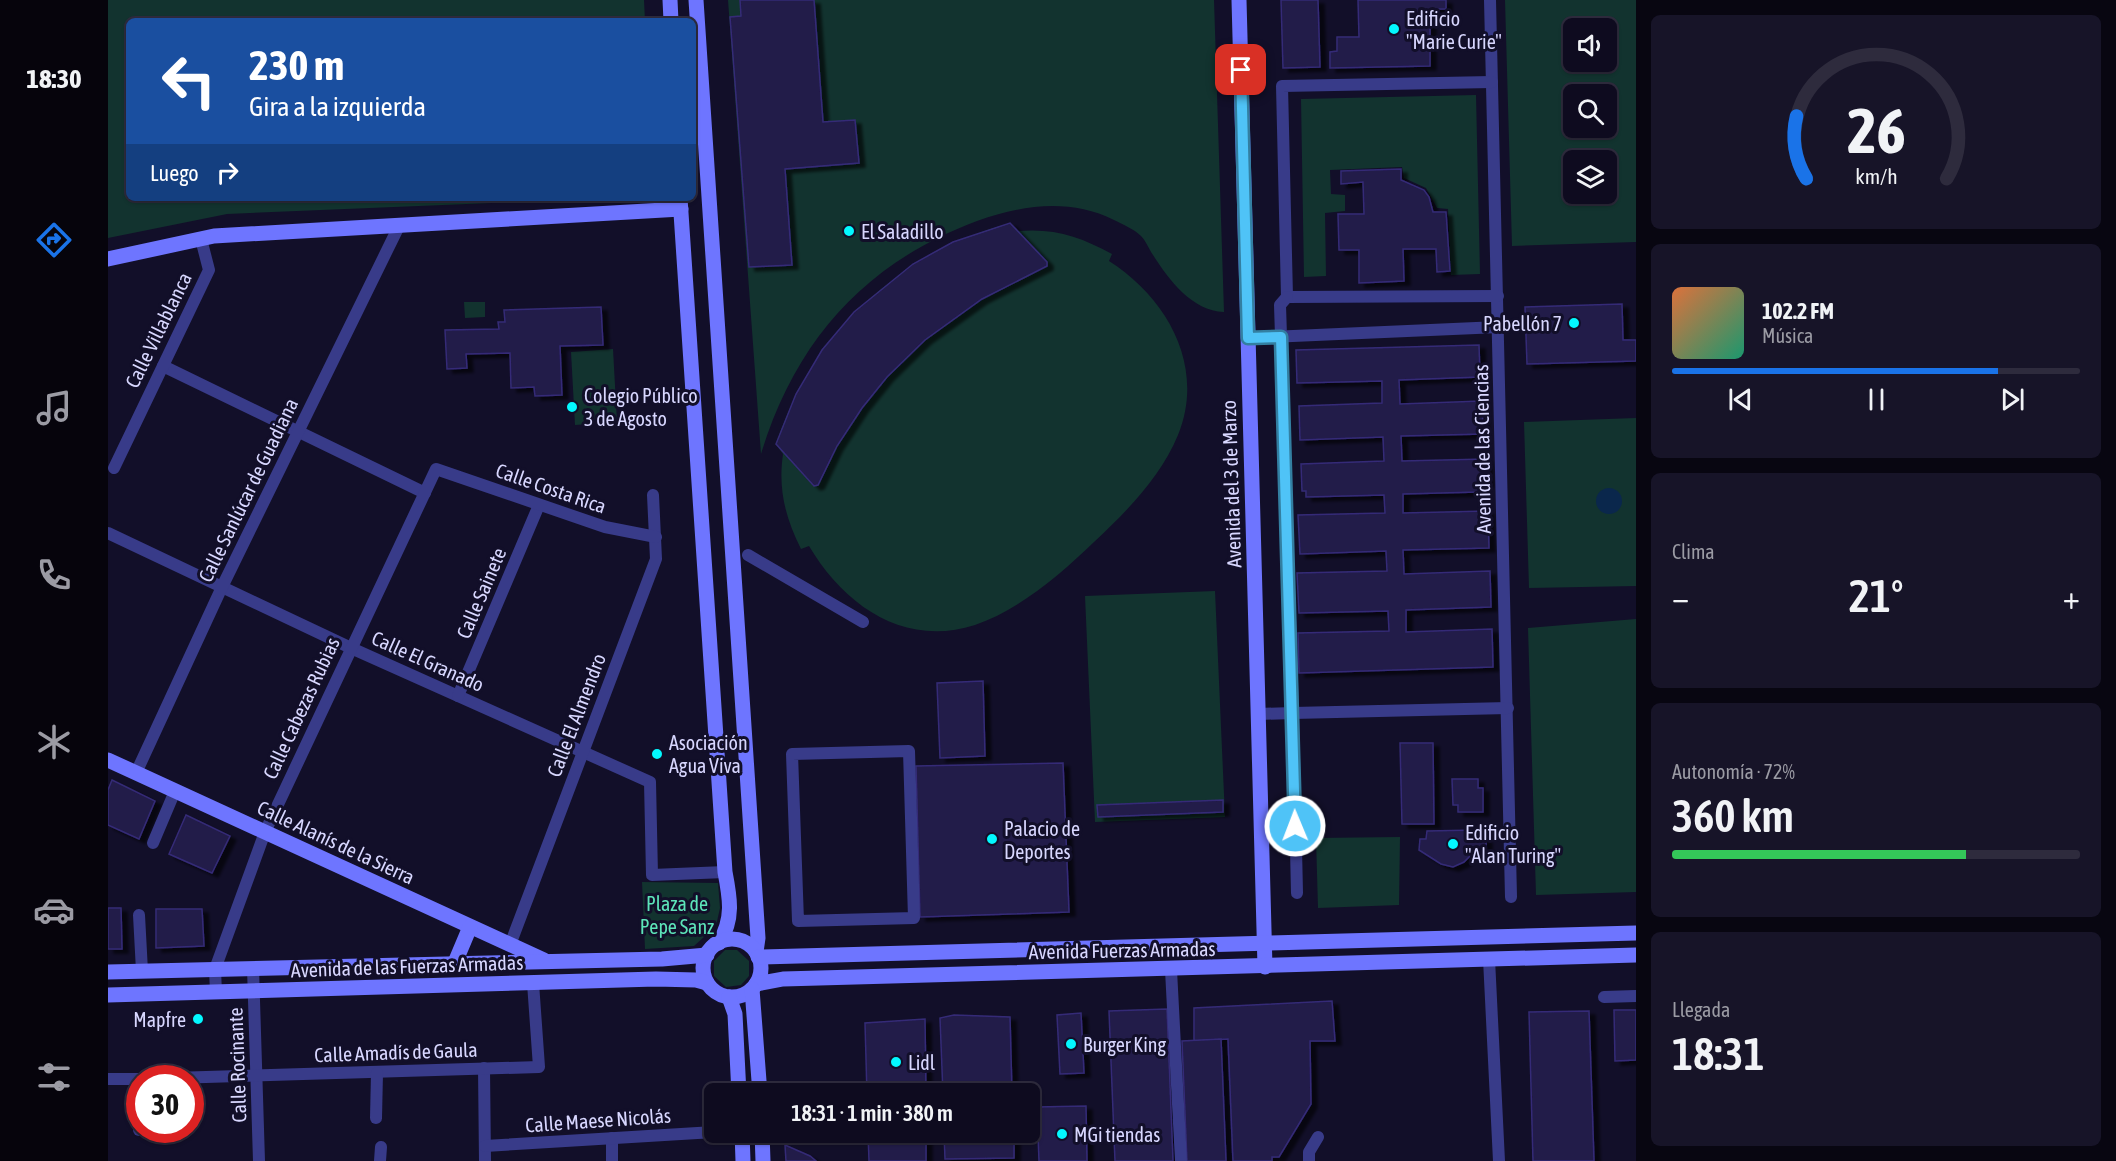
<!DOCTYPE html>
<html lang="es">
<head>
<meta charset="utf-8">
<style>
	body { margin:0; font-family:"Asap Condensed",sans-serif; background:#171428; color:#f1f3f6; height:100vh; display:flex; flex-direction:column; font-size:22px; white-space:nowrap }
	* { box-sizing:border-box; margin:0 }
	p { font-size:20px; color:#9b9ba4 }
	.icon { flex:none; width:33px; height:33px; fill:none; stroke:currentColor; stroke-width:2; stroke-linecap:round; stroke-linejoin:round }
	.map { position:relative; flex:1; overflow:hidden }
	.side { display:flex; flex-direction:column; gap:15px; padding:15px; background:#080611; width:480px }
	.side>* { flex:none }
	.banner { position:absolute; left:18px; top:18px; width:570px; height:183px; border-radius:9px; box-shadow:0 2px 4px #0004,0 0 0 2px #2e2b3d; background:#1a4fa0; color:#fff; overflow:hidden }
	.controls { position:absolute; left:1455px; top:18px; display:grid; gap:12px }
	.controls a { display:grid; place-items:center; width:54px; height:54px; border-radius:9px; background:#0e0b1f; box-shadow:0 2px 4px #0004,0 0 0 2px #2e2b3d; font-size:30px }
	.speed { position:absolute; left:18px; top:1065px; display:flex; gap:12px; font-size:30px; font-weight:700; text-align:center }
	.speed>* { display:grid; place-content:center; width:78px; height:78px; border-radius:50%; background:#0e0b1f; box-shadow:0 2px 4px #0004,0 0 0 2px #2e2b3d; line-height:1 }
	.speed .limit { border:9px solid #d22; background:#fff; color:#111 }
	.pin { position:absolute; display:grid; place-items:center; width:51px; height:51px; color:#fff; margin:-26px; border-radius:12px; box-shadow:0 3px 9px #0006 }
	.me { position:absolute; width:66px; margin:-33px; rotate:359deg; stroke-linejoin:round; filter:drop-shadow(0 0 4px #0008) }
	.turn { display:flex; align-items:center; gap:21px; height:126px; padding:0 24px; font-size:27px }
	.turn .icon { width:78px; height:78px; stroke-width:2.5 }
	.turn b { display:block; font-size:42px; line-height:51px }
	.then { display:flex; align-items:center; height:57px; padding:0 24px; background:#0003; gap:12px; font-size:22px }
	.big { font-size:45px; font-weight:600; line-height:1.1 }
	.side .card { flex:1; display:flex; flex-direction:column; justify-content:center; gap:9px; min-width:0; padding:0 21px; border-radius:9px; background:#171428 }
	.side .dial { align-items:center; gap:0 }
	.dial svg { height:156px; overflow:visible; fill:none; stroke:#2e2b3d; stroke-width:7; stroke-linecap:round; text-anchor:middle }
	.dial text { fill:#f1f3f6; stroke:none }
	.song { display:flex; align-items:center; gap:18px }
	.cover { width:72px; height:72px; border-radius:9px; background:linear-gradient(135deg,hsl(20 70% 55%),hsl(160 70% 35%)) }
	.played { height:6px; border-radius:3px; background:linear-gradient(90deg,#1a73e8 80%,#2e2b3d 80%) }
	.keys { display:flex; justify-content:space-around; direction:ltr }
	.heat { display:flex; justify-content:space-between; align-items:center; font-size:33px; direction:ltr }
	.charge { height:9px; border-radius:4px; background:linear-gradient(90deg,#34c759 72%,#2e2b3d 0) }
	.trip { position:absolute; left:596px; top:1083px; width:336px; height:60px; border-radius:9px; background:#0e0b1f; box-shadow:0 2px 4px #0004,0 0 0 2px #2e2b3d; font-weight:600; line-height:60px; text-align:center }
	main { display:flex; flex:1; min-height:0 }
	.tab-bar { display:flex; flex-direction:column; width:108px; justify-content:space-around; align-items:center; background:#06040c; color:#9b9ba4 }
	.tab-bar .icon { width:42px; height:42px }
	.tab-bar .on { color:#1a73e8 }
	.tab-bar b { font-size:27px; color:#f1f3f6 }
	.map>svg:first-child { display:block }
</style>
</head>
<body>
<main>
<nav class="tab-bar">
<b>18:30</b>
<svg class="icon on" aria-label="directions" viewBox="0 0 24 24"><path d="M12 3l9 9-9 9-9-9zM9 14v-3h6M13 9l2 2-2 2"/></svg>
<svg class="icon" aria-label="music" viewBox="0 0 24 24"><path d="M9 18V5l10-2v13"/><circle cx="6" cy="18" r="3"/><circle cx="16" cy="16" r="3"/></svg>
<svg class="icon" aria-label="phone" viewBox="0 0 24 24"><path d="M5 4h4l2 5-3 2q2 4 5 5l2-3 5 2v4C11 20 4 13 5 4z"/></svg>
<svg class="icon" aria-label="climate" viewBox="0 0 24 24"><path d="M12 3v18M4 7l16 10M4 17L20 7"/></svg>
<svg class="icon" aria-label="car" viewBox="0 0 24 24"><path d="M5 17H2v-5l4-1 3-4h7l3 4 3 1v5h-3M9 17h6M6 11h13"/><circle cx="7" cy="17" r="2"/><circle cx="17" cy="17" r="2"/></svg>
<svg class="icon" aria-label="filters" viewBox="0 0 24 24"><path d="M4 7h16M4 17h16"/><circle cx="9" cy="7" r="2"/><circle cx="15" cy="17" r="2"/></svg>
</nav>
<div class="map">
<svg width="1528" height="1161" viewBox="0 0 1528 1161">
	<defs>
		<filter id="shadow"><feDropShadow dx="6" dy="4" stdDeviation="1.5" flood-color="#0009"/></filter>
	</defs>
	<rect width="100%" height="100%" fill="#120f29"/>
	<g fill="#12332f" fill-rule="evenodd">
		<polygon points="0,0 536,0 537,21 21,21 21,198 501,198 119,214 0,238"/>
		<path d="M620,0H1106L1116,312C1084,311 1061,280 1045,255C1041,249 1038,241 1033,236C1026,229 1014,224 1006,220C962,198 913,205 869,221C757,263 688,340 653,454Z"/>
		<path d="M1397,0H1528V242L1404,246ZM1466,28H1498V62H1466ZM1466,94H1498V128H1466ZM1466,160H1498V194H1466Z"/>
		<polygon points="1368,95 1372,274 1343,275 1340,209 1329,208 1318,188 1296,178 1294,167 1222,170 1223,194 1237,195 1237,211 1217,213 1218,276 1196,277 1193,99"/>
		<path d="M902,223L911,231C947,228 973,237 1004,254L1001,261C1059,298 1098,366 1070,435C1053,477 1018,512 986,542C953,574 911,610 867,625C796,648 736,605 701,546L693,549C677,517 670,489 675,454L668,444C705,334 789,254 902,223Z"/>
		<polygon points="356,302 377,302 377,317 357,318"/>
		<polygon points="505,349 509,422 467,425 463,352"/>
		<polygon points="1528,418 1528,586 1421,588 1416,422"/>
		<polygon points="1107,591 1117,817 987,822 977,596"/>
		<polygon points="1528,619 1528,892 1428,895 1420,628"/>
		<polygon points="1292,837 1291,905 1210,908 1208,838"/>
		<polygon points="534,882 610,883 612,908 608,926 586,946 537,949"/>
		<polygon points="617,950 629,950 641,961 641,976 633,985 618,987 606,976 606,961"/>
	</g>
	<circle fill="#0a274c" cx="1501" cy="501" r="13"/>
	<g fill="#211a4a" stroke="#352c77" stroke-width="1.5" filter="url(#shadow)">
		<polygon points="632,0 706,0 715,122 747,120 751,163 677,169 684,265 641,267 622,17 633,16"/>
		<polygon points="1173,0 1210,0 1212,67 1175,68"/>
		<polygon points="1250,0 1338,0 1338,9 1331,9 1332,21 1322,21 1322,66 1222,68 1222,52 1229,51 1229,37 1251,37"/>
		<polygon points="1293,169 1293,180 1316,190 1321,197 1325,212 1338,212 1342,271 1329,272 1328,249 1295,249 1296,281 1251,283 1251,250 1231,250 1230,214 1256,214 1255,182 1233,184 1233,171"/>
		<polygon points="902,223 939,262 939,266 874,299 817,340 779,377 754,408 729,446 710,485 706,486 668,444 688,394 714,350 746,312 805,264 845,242"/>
		<polygon points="1514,304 1515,340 1528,340 1528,361 1419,364 1417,307"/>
		<polygon points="493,307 495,345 452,346 454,395 427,396 426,387 403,388 402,353 358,354 359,368 339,369 337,330 391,329 390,322 397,322 396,310"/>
		<polygon points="1371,345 1372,377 1291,380 1292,404 1374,401 1375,434 1293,436 1294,461 1378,459 1379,483 1370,484 1370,492 1295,494 1295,513 1380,511 1381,548 1295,550 1296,574 1382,571 1383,607 1298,610 1298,632 1384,629 1385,667 1191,673 1190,633 1281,631 1280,611 1191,613 1189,573 1279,571 1278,551 1192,554 1190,515 1277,513 1276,495 1198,497 1198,491 1194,491 1193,464 1276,461 1275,437 1192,440 1191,406 1274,403 1274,381 1189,383 1188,350"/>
		<polygon points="875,681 877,756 832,758 829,683"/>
		<polygon points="1292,743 1325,743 1326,824 1294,824"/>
		<polygon points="955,763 961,912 812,917 808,766"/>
		<polygon points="1344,779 1370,779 1370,788 1375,788 1375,812 1350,812 1350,805 1345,805"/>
		<polygon points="4,780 47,801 31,839 0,825 0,790"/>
		<polygon points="1115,800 1115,812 990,817 989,805"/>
		<polygon points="78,815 122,836 104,873 61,854"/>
		<polygon points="1370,830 1370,838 1378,839 1378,849 1369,849 1356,862 1345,867 1333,864 1311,850 1312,839 1318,839 1319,831"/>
		<polygon points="0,908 13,908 14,949 0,949"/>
		<polygon points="48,909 94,909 96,946 48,948"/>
		<polygon points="1224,1001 1227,1041 1202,1041 1203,1104 1171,1157 1164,1157 1164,1161 1125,1161 1120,1039 1086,1041 1086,1008"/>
		<polygon points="1059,1009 1065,1161 1007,1161 1001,1011"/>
		<polygon points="1506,1010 1528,1010 1528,1060 1507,1061"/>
		<polygon points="1481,1011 1486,1161 1425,1161 1421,1012"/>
		<polygon points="973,1013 976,1073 952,1074 949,1015"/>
		<polygon points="846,1015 902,1017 904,1094 835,1094 832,1018"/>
		<polygon points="817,1019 818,1094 759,1094 757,1023"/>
		<polygon points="1113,1039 1118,1161 1079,1161 1074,1041"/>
		<polygon points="978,1106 979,1161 931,1161 929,1107"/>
		<polygon points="760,1132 818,1132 818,1161 761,1161"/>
		<polygon points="836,1132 906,1132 906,1158 837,1159"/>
		<polygon points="677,1145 702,1156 708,1161 678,1161"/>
	</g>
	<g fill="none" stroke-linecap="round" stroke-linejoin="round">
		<g stroke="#383b89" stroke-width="12">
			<polyline points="1382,0 1403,897"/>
			<polyline points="1384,82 1174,86 1179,297 1390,296"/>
			<polyline points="1179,297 1172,305 1185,713 1400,708"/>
			<polyline points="1140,338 1391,327"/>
			<polyline points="55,366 317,493"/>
			<polyline points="6,468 101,270 93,239"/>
			<polyline points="0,533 243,648 542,782 544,875 617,872"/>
			<polyline points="640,555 755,622"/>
			<polyline points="350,696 431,505"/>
			<polyline points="1150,714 1185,713 1189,893"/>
			<polygon points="801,751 806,918 690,921 684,754"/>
			<polyline points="28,773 114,587 291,226"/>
			<polyline points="45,843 67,791"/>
			<polyline points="31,915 34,971"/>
			<polyline points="402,945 548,559 545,495"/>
			<polyline points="1381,959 1391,1161"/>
			<polyline points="145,968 151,1161"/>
			<polyline points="1063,970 1073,1161"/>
			<polyline points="108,993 107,969 157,832 328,469 497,527 548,537"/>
			<polyline points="1496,997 1528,996"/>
			<polyline points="376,1068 377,1161"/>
			<polyline points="64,1078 431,1067 425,983"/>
			<polyline points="0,1079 32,1079"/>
			<polyline points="268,1118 269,1073"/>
			<polyline points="31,1130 31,1079"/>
			<polyline points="504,1138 504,1161"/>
			<polyline points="377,1146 606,1132"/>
			<polyline points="272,1161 273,1147"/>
			<polyline points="1201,1161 1201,1152 1210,1137"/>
		</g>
		<g stroke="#6e75ff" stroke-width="15">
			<polyline points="562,0 563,21"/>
			<polyline points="588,0 650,938 648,952"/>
			<polyline points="1131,0 1157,967"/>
			<path d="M572,198L617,872C622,898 626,919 611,943"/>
			<polyline points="0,259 106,236 573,209"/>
			<polyline points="0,760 436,960"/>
			<circle cx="624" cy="968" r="29"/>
			<polyline points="650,957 1528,933"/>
			<polyline points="346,965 362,927"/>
			<polyline points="0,972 554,959 599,955"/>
			<polyline points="648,984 675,979 1528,955"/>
			<polyline points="644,989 652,1094"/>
			<polyline points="0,995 548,979 588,980 599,983"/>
			<polyline points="621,997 627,1014 631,1094"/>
			<polyline points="634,1132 635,1161"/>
			<polyline points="654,1132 655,1161"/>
		</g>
	</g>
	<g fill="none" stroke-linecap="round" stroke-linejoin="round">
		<g stroke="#337fa1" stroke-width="15">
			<polyline id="route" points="1133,70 1140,338 1173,337 1187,826"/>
		</g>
		<use href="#route" stroke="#4fc3f7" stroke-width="10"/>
	</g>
	<g fill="#03f8ff" stroke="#120f29" stroke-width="2">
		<circle cx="1286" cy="29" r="6"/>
		<circle cx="741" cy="231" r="6"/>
		<circle cx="1466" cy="323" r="6"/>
		<circle cx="464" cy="407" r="6"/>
		<circle cx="549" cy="754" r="6"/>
		<circle cx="884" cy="839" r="6"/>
		<circle cx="1345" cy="844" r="6"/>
		<circle cx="90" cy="1019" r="6"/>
		<circle cx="963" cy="1044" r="6"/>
		<circle cx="788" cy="1062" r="6"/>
		<circle cx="954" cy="1134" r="6"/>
	</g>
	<g text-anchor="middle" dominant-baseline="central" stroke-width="6" stroke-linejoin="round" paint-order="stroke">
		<g font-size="20" fill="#d8d7ff" stroke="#120f29" text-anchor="start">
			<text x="1298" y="18">Edificio<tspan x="1298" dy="23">"Marie Curie"</tspan></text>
			<text x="753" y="231">El Saladillo</text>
			<text x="1454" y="323" text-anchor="end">Pabellón 7</text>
			<text x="476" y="395">Colegio Público<tspan x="476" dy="23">3 de Agosto</tspan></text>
			<text x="561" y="742">Asociación<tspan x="561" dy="23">Agua Viva</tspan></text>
			<text x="896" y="828">Palacio de<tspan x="896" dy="23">Deportes</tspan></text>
			<text x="1357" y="832">Edificio<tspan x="1357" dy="23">"Alan Turing"</tspan></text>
			<text x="78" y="1019" text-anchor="end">Mapfre</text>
			<text x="975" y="1044">Burger King</text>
			<text x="800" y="1062">Lidl</text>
			<text x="966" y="1134">MGi tiendas</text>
		</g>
		<g font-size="20" fill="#d8d7ff" stroke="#120f29">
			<text transform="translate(50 330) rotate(-64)">Calle Villablanca</text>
			<text transform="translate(1374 449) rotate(-91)">Avenida de las Ciencias</text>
			<text transform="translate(1123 484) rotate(-92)">Avenida del 3 de Marzo</text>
			<text transform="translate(443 488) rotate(19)">Calle Costa Rica</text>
			<text transform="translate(140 490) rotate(-64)">Calle Sanlúcar de Guadiana</text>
			<text transform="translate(373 593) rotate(-67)">Calle Sainete</text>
			<text transform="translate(320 661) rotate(24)">Calle El Granado</text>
			<text transform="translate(193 708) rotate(-65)">Calle Cabezas Rubias</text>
			<text transform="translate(468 715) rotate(-69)">Calle El Almendro</text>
			<text transform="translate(228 842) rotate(25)">Calle Alanís de la Sierra</text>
			<text transform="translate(1014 950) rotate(-1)">Avenida Fuerzas Armadas</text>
			<text transform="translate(299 966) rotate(-2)">Avenida de las Fuerzas Armadas</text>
			<text transform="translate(288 1052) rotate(-2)">Calle Amadís de Gaula</text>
			<text transform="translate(129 1065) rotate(-92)">Calle Rocinante</text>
			<text transform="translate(490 1120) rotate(-4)">Calle Maese Nicolás</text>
		</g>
		<g font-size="20" fill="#5de4b9" stroke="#120f29">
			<text x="569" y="903">Plaza de<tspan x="569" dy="23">Pepe Sanz</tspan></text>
		</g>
	</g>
</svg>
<div class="controls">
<a><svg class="icon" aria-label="sound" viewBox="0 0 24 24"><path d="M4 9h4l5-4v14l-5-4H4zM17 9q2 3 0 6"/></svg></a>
<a><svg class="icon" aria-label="search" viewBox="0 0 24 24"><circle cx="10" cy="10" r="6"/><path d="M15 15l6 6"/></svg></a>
<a><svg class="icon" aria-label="layers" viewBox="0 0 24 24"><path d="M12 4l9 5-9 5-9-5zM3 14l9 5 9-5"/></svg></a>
</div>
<div class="speed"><div class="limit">30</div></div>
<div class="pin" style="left:1133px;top:70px;background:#d93025"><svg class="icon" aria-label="arrive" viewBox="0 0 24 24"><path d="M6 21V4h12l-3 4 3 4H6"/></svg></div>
<svg class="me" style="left:1187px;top:826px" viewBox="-20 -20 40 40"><circle r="17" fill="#4fc3f7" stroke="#fff" stroke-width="3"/><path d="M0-11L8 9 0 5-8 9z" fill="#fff"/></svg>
<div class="trip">18:31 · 1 min · 380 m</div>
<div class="banner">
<div class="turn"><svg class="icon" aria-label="left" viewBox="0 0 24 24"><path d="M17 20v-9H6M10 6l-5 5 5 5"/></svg><div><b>230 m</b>Gira a la izquierda</div></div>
<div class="then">Luego<svg class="icon" aria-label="right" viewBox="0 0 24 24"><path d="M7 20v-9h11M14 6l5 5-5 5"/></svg></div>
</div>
</div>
<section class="side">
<div class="card dial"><svg viewBox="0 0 100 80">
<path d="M14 69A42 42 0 1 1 86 69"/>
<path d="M14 69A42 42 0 0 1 9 37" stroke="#1a73e8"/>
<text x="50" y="56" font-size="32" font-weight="700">26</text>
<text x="50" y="72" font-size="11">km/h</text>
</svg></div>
<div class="card">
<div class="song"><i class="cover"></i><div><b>102.2 FM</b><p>Música</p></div></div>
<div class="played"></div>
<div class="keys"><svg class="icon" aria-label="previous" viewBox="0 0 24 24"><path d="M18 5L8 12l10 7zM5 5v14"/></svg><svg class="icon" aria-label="pause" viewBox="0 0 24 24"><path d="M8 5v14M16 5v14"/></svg><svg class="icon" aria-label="next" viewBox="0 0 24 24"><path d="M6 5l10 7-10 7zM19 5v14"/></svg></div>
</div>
<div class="card"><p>Clima</p>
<div class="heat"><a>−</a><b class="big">21°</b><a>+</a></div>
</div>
<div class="card"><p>Autonomía · 72%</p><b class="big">360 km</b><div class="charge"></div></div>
<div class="card"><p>Llegada</p><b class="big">18:31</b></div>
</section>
</main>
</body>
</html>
